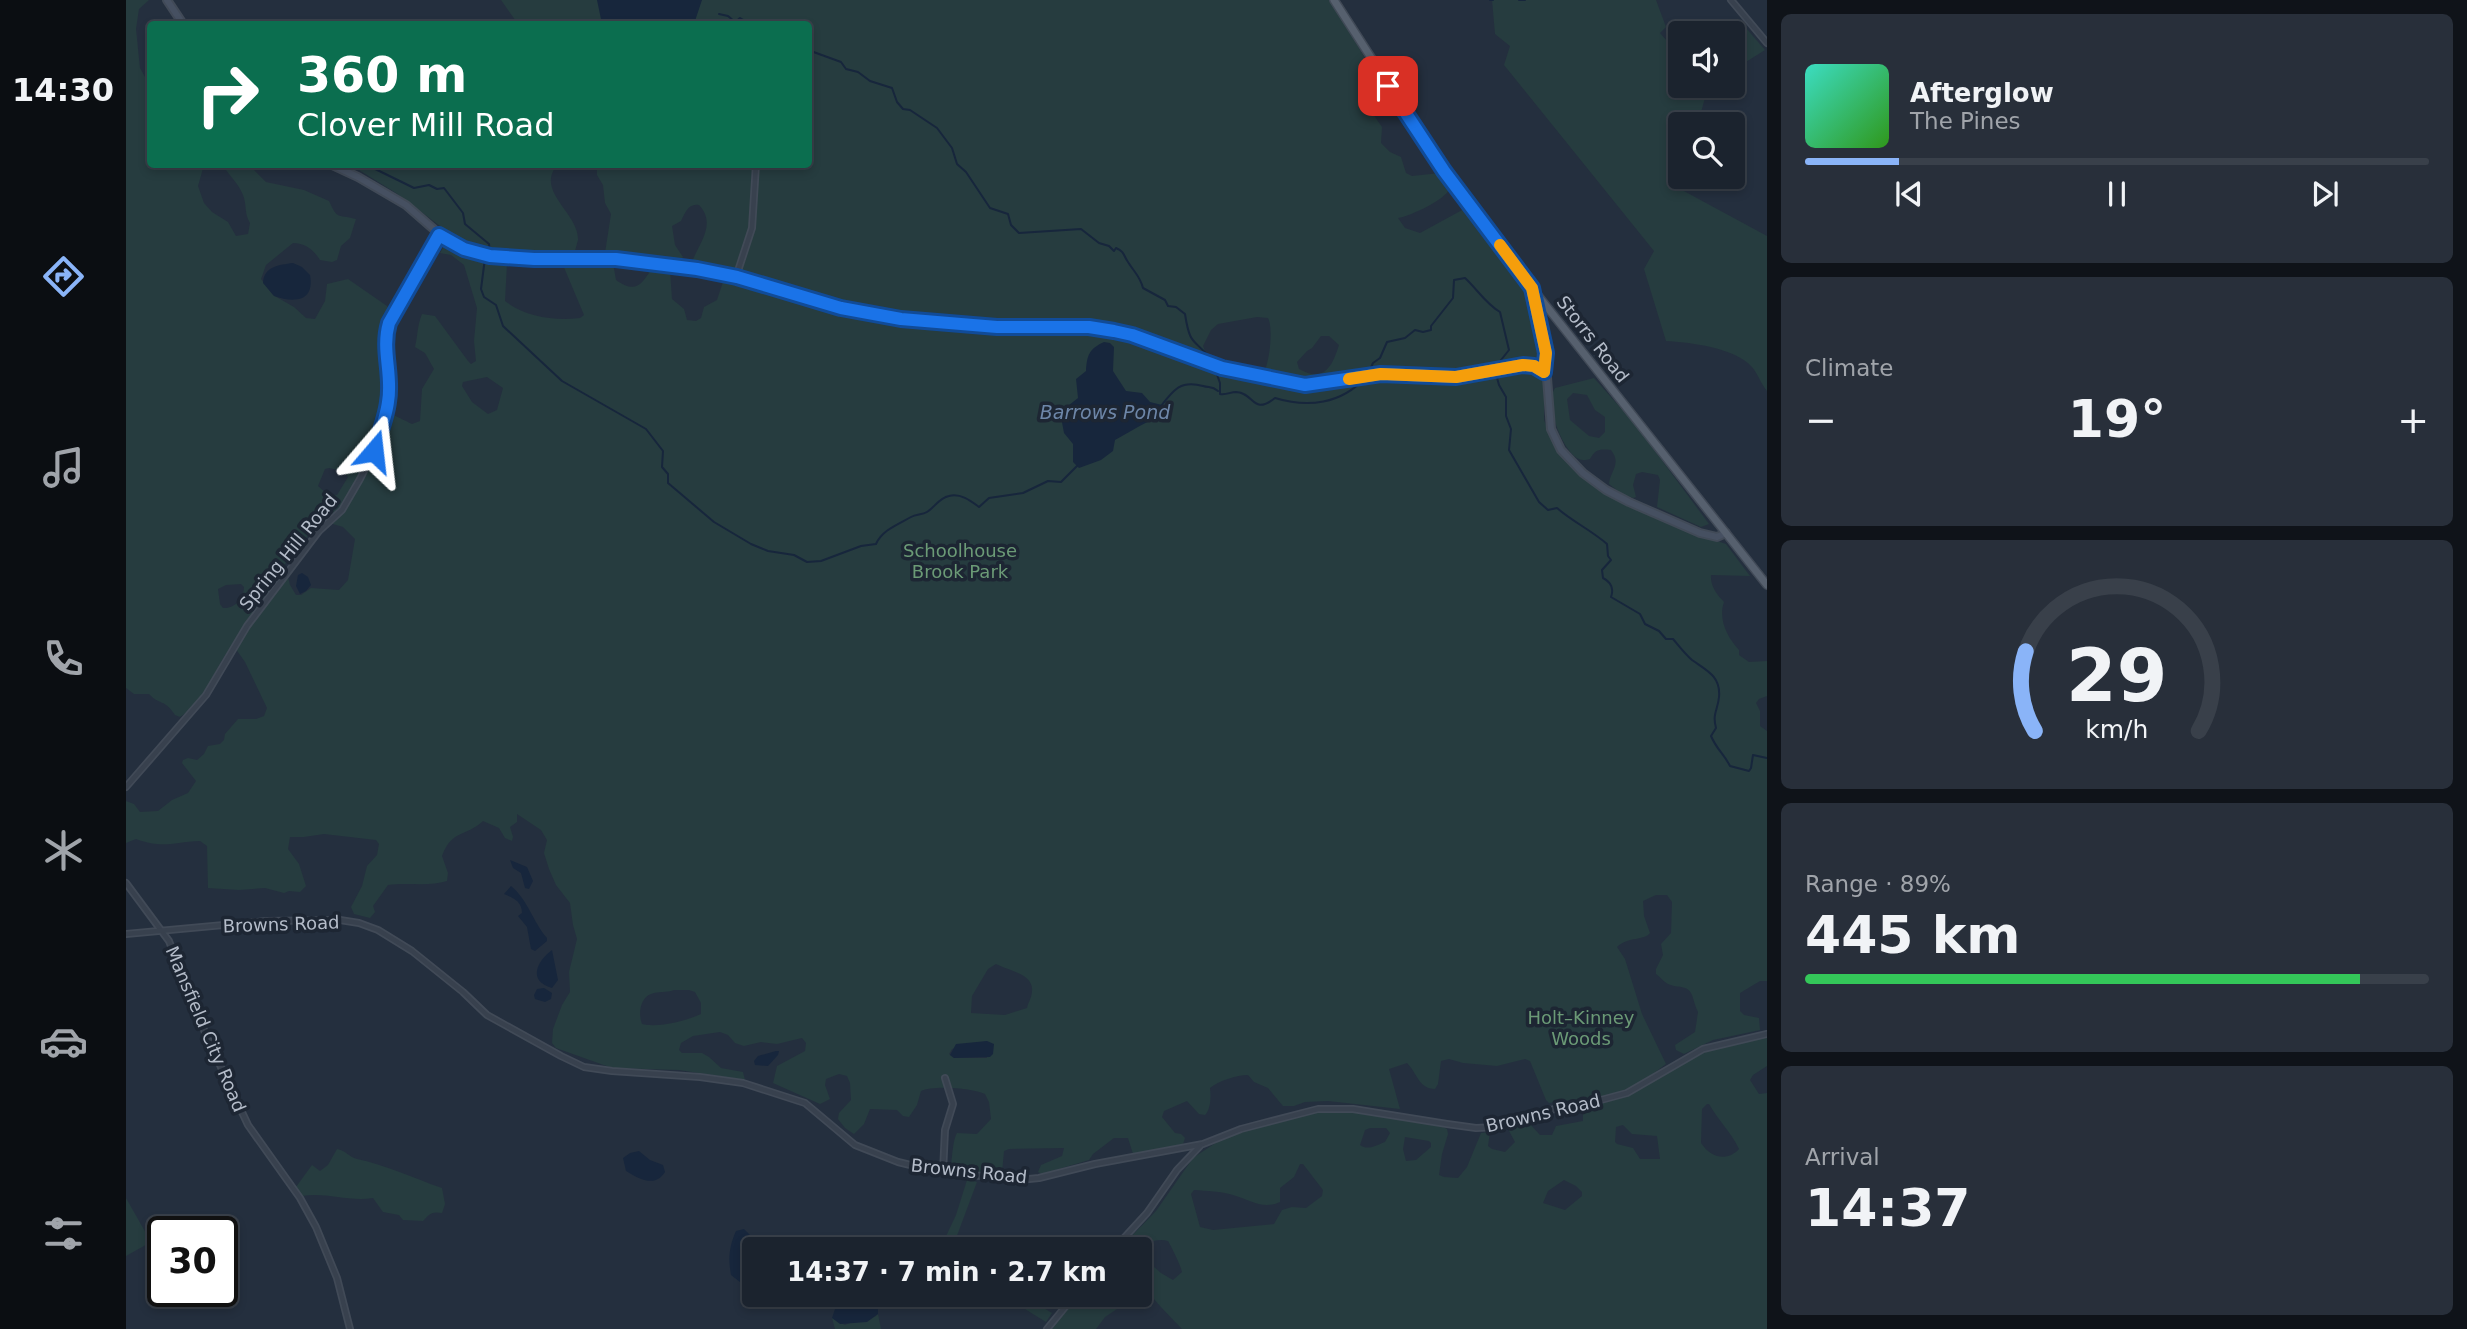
<!DOCTYPE html>
<html lang="en">
<head>
<meta charset="utf-8">
<style>
	body { margin:0; font-family:"DejaVu Sans",sans-serif; background:#282f3a; color:#f1f3f6; height:100vh; display:flex; flex-direction:column; font-size:26px; white-space:nowrap }
	* { box-sizing:border-box; margin:0 }
	p { font-size:23px; color:#a0a4aa }
	.icon { flex:none; width:38px; height:38px; fill:none; stroke:currentColor; stroke-width:2; stroke-linecap:round; stroke-linejoin:round }
	.map { position:relative; flex:1; overflow:hidden }
	.side { display:flex; flex-direction:column; gap:14px; padding:14px; background:#0f1319; width:700px }
	.side>* { flex:none }
	.top-card { position:absolute; left:21px; top:21px; width:665px; height:147px; border-radius:7px; box-shadow:0 4px 10px #0003,0 0 0 2px #39404a; background:#0b6e4f; color:#fff; overflow:hidden }
	.buttons { position:absolute; left:1542px; top:21px; display:grid; gap:14px }
	.buttons a { display:grid; place-items:center; width:77px; height:77px; border-radius:7px; background:#1b232e; box-shadow:0 4px 10px #0003,0 0 0 2px #39404a; font-size:35px }
	.speed { position:absolute; left:21px; top:1216px; display:flex; gap:14px; font-size:35px; font-weight:700; text-align:center }
	.speed>* { display:grid; place-content:center; width:91px; height:91px; border-radius:50%; background:#1b232e; box-shadow:0 4px 10px #0003,0 0 0 2px #39404a; line-height:1 }
	.speed .limit { border:4px solid #111; border-radius:10px; background:#fff; color:#111 }
	.pin { position:absolute; display:grid; place-items:center; width:60px; height:60px; color:#fff; margin:-30px; border-radius:14px; box-shadow:0 4px 10px #0006 }
	.me { position:absolute; width:77px; margin:-38px; rotate:17deg; stroke-linejoin:round; filter:drop-shadow(0 0 5px #0008) }
	.turn { display:flex; align-items:center; gap:24px; height:147px; padding:0 35px; font-size:32px }
	.turn .icon { width:91px; height:91px; stroke-width:2.5 }
	.turn b { display:block; font-size:49px; line-height:60px }
	.big { font-size:52px; font-weight:700; line-height:1.1 }
	.side .widget { flex:1; display:flex; flex-direction:column; justify-content:center; gap:10px; min-width:0; padding:0 24px; border-radius:10px; background:#282f3a }
	.side .dial { align-items:center; gap:0 }
	.dial svg { height:182px; overflow:visible; fill:none; stroke:#39404a; stroke-width:7; stroke-linecap:round; text-anchor:middle }
	.dial text { fill:#f1f3f6; stroke:none }
	.song { display:flex; align-items:center; gap:21px }
	.cover { width:84px; height:84px; border-radius:10px; background:linear-gradient(135deg,hsl(170 70% 55%),hsl(110 70% 35%)) }
	.played { height:7px; border-radius:4px; background:linear-gradient(90deg,#8ab4f8 15%,#39404a 15%) }
	.keys { display:flex; justify-content:space-around; direction:ltr }
	.heat { display:flex; justify-content:space-between; align-items:center; font-size:38px; direction:ltr }
	.charge { height:10px; border-radius:5px; background:linear-gradient(90deg,#34c759 89%,#39404a 0) }
	.trip { position:absolute; left:616px; top:1237px; width:410px; height:70px; border-radius:7px; background:#1b232e; box-shadow:0 4px 10px #0003,0 0 0 2px #39404a; font-weight:700; line-height:70px; text-align:center }
	main { display:flex; flex:1; min-height:0 }
	.dock { display:flex; flex-direction:column; width:126px; justify-content:space-around; align-items:center; background:#0b0e12; color:#a0a4aa }
	.dock .icon { width:49px; height:49px }
	.dock .on { color:#8ab4f8 }
	.dock b { font-size:32px; color:#f1f3f6 }
	.map>svg:first-child { display:block }
</style>
</head>
<body>
<main>
<nav class="dock">
<b>14:30</b>
<svg class="icon on" aria-label="directions" viewBox="0 0 24 24"><path d="M12 3l9 9-9 9-9-9zM9 14v-3h6M13 9l2 2-2 2"/></svg>
<svg class="icon" aria-label="music" viewBox="0 0 24 24"><path d="M9 18V5l10-2v13"/><circle cx="6" cy="18" r="3"/><circle cx="16" cy="16" r="3"/></svg>
<svg class="icon" aria-label="phone" viewBox="0 0 24 24"><path d="M5 4h4l2 5-3 2q2 4 5 5l2-3 5 2v4C11 20 4 13 5 4z"/></svg>
<svg class="icon" aria-label="climate" viewBox="0 0 24 24"><path d="M12 3v18M4 7l16 10M4 17L20 7"/></svg>
<svg class="icon" aria-label="car" viewBox="0 0 24 24"><path d="M5 17H2v-5l4-1 3-4h7l3 4 3 1v5h-3M9 17h6M6 11h13"/><circle cx="7" cy="17" r="2"/><circle cx="17" cy="17" r="2"/></svg>
<svg class="icon" aria-label="filters" viewBox="0 0 24 24"><path d="M4 7h16M4 17h16"/><circle cx="9" cy="7" r="2"/><circle cx="15" cy="17" r="2"/></svg>
</nav>
<div class="map">
<svg width="1641" height="1329" viewBox="0 0 1641 1329">
	<rect width="100%" height="100%" fill="#242f3e"/>
	<g fill="#263c3f" fill-rule="evenodd">
		<path d="M0,0H23L13,9L10,29L14,68L24,86V164L78,165L72,186L78,203L86,212L102,222L110,236L122,234L124,223C118,214 121,205 117,195C112,182 102,175 97,165H128V170L140,182L178,190L203,201C212,220 210,214 230,219L224,238L215,246L211,260L206,262L194,260C188,250 179,243 167,243L140,265L135,279L147,295L168,307L180,318L189,319L199,301L201,284L222,279L261,306L264,311C251,342 262,358 260,389C260,393 257,401 258,405C261,414 279,420 286,424L294,421L296,389L308,369L299,353L289,347C292,334 291,327 296,314L309,316L342,361L345,364L350,361L348,341L351,308L338,265L325,255L314,253L318,246L381,264L379,301C400,317 428,321 454,318L458,315L437,265L438,263H487L490,280C511,295 516,283 527,267L544,270L546,299L558,309L561,320L570,321L575,318L578,307L591,300L597,282L593,268L570,264L566,262C573,243 591,224 573,205C562,203 559,213 555,221L546,226L549,245L557,257L555,259L544,260L479,253L485,214L479,203L477,185L471,175V165L682,164V24H392L375,0H1204L1257,88C1256,96 1247,95 1245,103L1249,117L1256,127L1255,143L1264,152L1275,157L1280,173L1286,176L1314,173L1324,189C1318,200 1285,216 1272,218L1279,228L1294,233L1338,209L1372,253L1395,278L1411,328L1415,355V375L1418,381V420L1425,439L1443,463L1477,493L1501,506L1561,531L1600,544L1624,576L1585,575C1584,586 1591,595 1598,602C1592,619 1601,637 1613,650V655L1623,662L1641,661V696L1633,699L1630,703L1634,711V726L1641,731V981H1634L1614,993V1011L1618,1015L1633,1018L1634,1030L1587,1040L1558,1054L1550,1050L1549,1045L1569,1032L1572,1012C1569,1006 1568,1001 1566,995C1562,985 1553,988 1545,985C1540,984 1535,978 1530,974V969L1537,955L1535,944L1545,933L1546,902L1541,895H1530L1517,901L1518,916L1524,933C1518,941 1503,936 1491,947L1499,959L1516,1014L1540,1064C1526,1075 1511,1086 1494,1092C1472,1100 1447,1099 1423,1103L1420,1100L1404,1061L1399,1059L1371,1066L1337,1063L1323,1059L1315,1061L1312,1084L1309,1089C1293,1089 1291,1073 1281,1063L1263,1069L1274,1109L1202,1101L1179,1102L1168,1106H1157L1142,1088L1128,1082L1122,1075C1111,1075 1092,1081 1084,1088C1085,1096 1085,1109 1079,1115L1073,1114L1061,1101L1038,1111L1036,1117L1049,1133L1055,1134L1059,1138L1057,1144L1007,1154L1002,1138H988L967,1154L963,1160L916,1174L912,1172L915,1165L936,1156L938,1148L883,1149L878,1151L876,1173C865,1176 832,1174 825,1166C826,1157 827,1139 831,1133L851,1134L865,1119L863,1102L859,1094C847,1088 807,1085 795,1091L791,1105L783,1117L777,1116L771,1110L744,1109L738,1124L728,1134L719,1128L712,1119L713,1113L725,1100L724,1083L721,1076L713,1074L700,1079L699,1085L704,1099L694,1104L647,1083L651,1066L679,1051L680,1043L676,1038L651,1044L635,1042L618,1046L609,1043L602,1035L594,1032L567,1036L555,1043L553,1050L556,1053H576L583,1057L595,1068L617,1072L619,1080L553,1070L486,1068L430,1048L426,1043L427,1029L436,1005L444,992L443,972L451,939L447,925L444,903L430,885L423,869L418,853L421,840L415,830L391,814V822L384,827L387,837L386,841L379,838L373,828L357,821C340,837 326,829 316,856L322,873L321,881C303,887 281,882 262,885L247,906L249,912L244,918L228,914L225,907L236,886L241,866L251,855L253,844L250,840L198,834L178,837H164L162,849L173,864L180,886L174,892L163,891L158,893L139,888L113,890L82,888L81,846L74,841C46,842 38,849 10,839L0,843V801L8,804L14,812L32,811L46,800L62,793L70,781L56,763L57,760L62,758L71,760L78,754L82,746L94,744L98,740L99,734L112,719H130L138,716L141,708L119,662L107,645C88,667 81,700 54,717L49,715C39,699 33,705 23,694H8L0,688ZM1131,317L1142,318C1148,329 1143,369 1135,378H1129L1085,367L1077,346L1085,330L1092,324ZM1195,336H1203L1213,345C1206,367 1198,383 1173,369L1171,362L1181,351L1186,348ZM361,377L377,388L371,410L362,414L346,402L336,386L337,382ZM203,468L217,471L222,477L211,495L201,494L192,486L199,469ZM200,522L217,527L229,539L222,580L213,590L185,588L175,595H170L164,585L159,564L185,532ZM115,584L118,587C118,598 109,609 97,608L94,604L92,589L100,585ZM870,964C881,970 908,974 906,991C906,997 902,1003 901,1008L879,1015L845,1013L846,996L862,969ZM548,990H563L569,992L575,1003V1014C560,1021 532,1028 516,1024C512,1014 514,998 525,994C533,991 540,993 548,990ZM861,1041V1058H828L823,1054L826,1049Z"/>
		<path d="M1366,0H1530L1540,27L1534,33L1554,56V86H1582L1572,124H1554V177H1559L1556,190L1641,236V391C1635,384 1632,374 1626,367C1610,348 1563,342 1540,341L1518,269L1528,251L1378,65L1384,46L1369,34Z"/>
		<polygon points="1613,20 1639,50 1607,70 1606,33 1597,33"/>
		<path d="M239,165H431C409,192 453,213 452,240C451,244 450,247 449,251L419,256L378,253L350,246L326,235L270,193L233,170Z"/>
		<path d="M1468,378L1509,424L1583,524L1575,527L1531,507L1534,480L1532,475L1516,472L1510,474L1507,485L1510,497L1507,498L1496,494L1483,484C1484,471 1496,464 1485,450C1473,449 1470,449 1464,459C1460,460 1457,461 1453,459C1436,451 1418,403 1429,388ZM1447,393L1461,395L1469,410L1479,417V432L1473,438L1463,436L1444,420L1441,399Z"/>
		<path d="M1641,1037V1066L1627,1075L1624,1080L1633,1094L1641,1093V1329H1056C1046,1318 1016,1289 1013,1277C1012,1270 1013,1261 1013,1254L1035,1273L1047,1280L1056,1272C1055,1266 1045,1246 1042,1241C1032,1238 1018,1242 1013,1251L992,1250L1030,1211L1067,1158L1094,1140L1116,1131L1187,1111L1243,1113L1317,1127L1321,1129L1322,1134L1316,1154L1313,1175L1318,1177L1332,1178L1341,1167L1355,1133L1364,1132L1362,1146L1366,1149L1379,1152L1389,1142L1382,1129L1384,1127L1402,1122L1414,1135H1426L1430,1126L1457,1121V1108L1499,1097L1582,1050ZM1581,1104H1583C1592,1120 1605,1132 1613,1149C1601,1162 1585,1158 1575,1143L1576,1109ZM1497,1125L1506,1134L1531,1136L1534,1159H1514L1507,1148L1491,1144L1489,1142L1490,1127ZM1244,1128H1260L1264,1133L1259,1142C1251,1145 1242,1151 1234,1145L1239,1130ZM1279,1137L1303,1141L1305,1143V1147L1290,1160L1280,1161L1277,1149ZM1174,1164H1177L1197,1190L1196,1196L1180,1208L1166,1207L1156,1210L1148,1224L1087,1230L1074,1227L1065,1194L1068,1190C1081,1191 1095,1191 1107,1195C1124,1200 1137,1210 1154,1202V1188L1168,1177ZM1438,1180L1450,1186L1456,1192V1196L1439,1210L1417,1203L1422,1191Z"/>
		<path d="M211,1149C219,1150 223,1157 231,1159C260,1165 287,1178 316,1188L319,1204L316,1213C306,1211 303,1214 297,1221L277,1220L273,1215L257,1212L247,1198C223,1202 200,1192 176,1196L170,1187L186,1165L194,1171L202,1165Z"/>
		<polygon points="841,1180 851,1182 826,1249 814,1249 830,1215"/>
		<polygon points="0,1198 25,1242 0,1256"/>
		<polygon points="876,1295 896,1295 926,1313 920,1322"/>
		<polygon points="953,1295 983,1295 991,1309 979,1317 970,1329 926,1329"/>
		<path d="M752,1314L755,1329H709L706,1318L719,1325C732,1319 741,1324 752,1314Z"/>
	</g>
	<g fill="#17263c">
		<polygon points="471,0 576,0 568,24 476,24"/>
		<path d="M167,263L176,267L184,275C189,302 168,303 148,296L137,283C138,266 153,265 167,263Z"/>
		<path d="M978,342L984,343L988,347L987,371L1000,391L1016,393L1024,402L1036,405L1041,412L1040,415C1021,420 1006,431 989,440L987,451L975,460L953,468L947,462V444L938,433L935,417L938,409L952,398L950,379L960,371C961,355 963,349 978,342Z"/>
		<polygon points="176,573 182,577 185,585 180,591 174,594 170,586 172,575"/>
		<polygon points="384,860 401,867 407,881 403,889 399,888 395,873 387,868"/>
		<path d="M385,886C402,900 407,922 421,938V941L409,951L405,949L401,927L392,916L396,913C396,901 387,898 378,894Z"/>
		<path d="M426,950L432,980L426,988C401,981 411,961 426,950Z"/>
		<polygon points="418,988 426,993 425,999 419,1002 409,999 408,995 411,989"/>
		<polygon points="861,1041 868,1044 867,1054 864,1057 828,1058 824,1055 830,1044"/>
		<polygon points="650,1051 653,1051 652,1055 642,1066 629,1065 628,1061 632,1056"/>
		<path d="M513,1151L524,1160L537,1165L539,1172C529,1188 513,1179 500,1171L497,1158L504,1153Z"/>
		<path d="M618,1229L628,1239V1295H664L644,1305L637,1299L629,1297L623,1289L605,1275C602,1258 603,1247 610,1231Z"/>
		<polygon points="722,1301 743,1304 752,1309 752,1314 741,1322 714,1324 706,1318 711,1303"/>
	</g>
	<g fill="none" stroke-linecap="round" stroke-linejoin="round">
		<g stroke="#17263c" stroke-width="2">
			<polyline points="1364,0 1367,0"/>
			<polyline points="1393,0 1399,0"/>
			<polyline points="593,14 602,16 609,22 614,18 624,24"/>
			<path d="M682,50L715,62L720,69L732,72L744,81L766,88L771,102L777,109L784,110L811,128L826,148L831,164L840,172L864,208L882,214L885,225L893,233L955,229L973,243L983,246L988,251L990,248C999,252 997,255 1002,262C1008,272 1014,276 1017,288L1039,300L1042,306L1050,307L1059,314C1064,347 1068,338 1086,360"/>
			<polyline points="239,164 288,188 303,185 311,189 318,188 337,213 339,224 363,244 364,252"/>
			<path d="M359,258L355,289L358,297L370,305L377,326L436,381L520,429L537,451L536,467L542,474V483L588,522L625,544L642,551L668,555L681,562L695,561L735,546L750,544C756,530 773,524 785,517C790,514 796,515 801,512C809,507 813,498 823,496C835,493 845,501 853,507L863,498L897,493L922,481L935,482L951,466"/>
			<path d="M1089,369L1094,383V394C1101,395 1104,392 1110,392C1129,393 1126,416 1149,398C1182,408 1215,404 1239,378"/>
			<path d="M1242,374L1247,363L1254,358L1261,342L1279,338L1289,330L1297,332L1305,330V326L1327,298L1328,280L1339,278C1351,289 1360,304 1374,312L1383,350L1371,365"/>
			<path d="M1370,374L1373,385L1380,397V416L1385,429L1383,450L1413,502L1422,510L1431,508C1447,522 1465,530 1481,544L1482,556L1485,560L1476,570L1477,578C1485,582 1488,589 1485,597L1514,614L1519,624L1533,631L1540,639H1547C1553,646 1559,654 1566,660C1580,670 1595,676 1593,697C1592,710 1586,713 1590,728L1585,736C1591,750 1598,754 1604,766L1623,771L1625,768L1627,755L1641,758"/>
			<path d="M1035,406C1048,389 1055,380 1077,386C1084,388 1086,386 1092,391"/>
		</g>
		<g stroke="#414a57" stroke-width="8">
			<g id="street">
				<polyline points="1605,0 1641,43"/>
				<polyline points="610,277 626,228 630,164"/>
				<polyline points="1407,291 1420,353 1419,372"/>
				<polyline points="0,787 80,695 121,626 193,531 216,510 234,479 248,451 263,401 259,349 263,323 313,235"/>
				<polyline points="0,883 43,941 80,1035 122,1125 174,1198 190,1227 211,1278 224,1329"/>
				<polyline points="0,934 141,921 214,920 233,923 252,930 286,951 337,992 361,1015 435,1056 458,1067 486,1071 574,1077 617,1083 679,1103 729,1145 772,1162 809,1171 893,1180 913,1178 969,1164 1077,1144 1115,1129 1192,1109 1227,1109 1321,1124 1350,1128 1371,1127 1424,1110 1475,1100 1501,1093 1577,1049 1641,1034"/>
				<polyline points="817,1172 819,1130 827,1104 819,1078"/>
				<polyline points="987,1250 1021,1213 1051,1170 1074,1146"/>
				<polyline points="921,1329 949,1295"/>
			</g>
		</g>
		<g stroke="#414a57" stroke-width="10">
			<g id="secondary">
				<polyline points="41,0 57,24"/>
				<polyline points="204,164 232,177 280,205 319,239 338,249 364,256 408,259 490,259 571,269 610,277 715,308 775,319 871,327 963,327 988,331 1006,335 1096,367 1179,385 1255,374 1330,377 1389,366 1408,366 1416,369 1421,378 1425,429 1435,450 1457,473 1480,490 1503,502 1574,533 1591,537 1600,533"/>
			</g>
		</g>
		<g stroke="#414a57" stroke-width="10">
			<polyline id="primary" points="1208,0 1318,171 1406,288 1641,585"/>
		</g>
		<use href="#street" stroke="#38414e" stroke-width="4.5"/>
		<use href="#secondary" stroke="#465061" stroke-width="6"/>
		<use href="#primary" stroke="#56606e" stroke-width="7"/>
	</g>
	<g fill="none" stroke-linecap="round" stroke-linejoin="round">
		<g stroke="#114b97" stroke-width="18">
			<path id="route" d="M248,451C253,435 260,418 262,402C267,375 255,350 263,323L313,235L338,249L364,256L408,259H490L571,269L611,277L715,308L775,319L871,327H963L988,331L1006,335L1096,368L1179,385L1255,374L1330,377L1397,365L1408,366L1418,372L1420,353L1406,288L1318,171L1262,86"/>
		</g>
		<use href="#route" stroke="#1a73e8" stroke-width="12"/>
		<polyline stroke="#f59e0b" stroke-width="12" points="1223,379 1255,374 1330,377 1397,365 1408,366 1418,372 1420,353 1406,288 1374,245"/>
	</g>
	<g text-anchor="middle" dominant-baseline="central" stroke-width="7" stroke-linejoin="round" paint-order="stroke">
		<g font-size="18" fill="#b4bcc9" stroke="#1d2633">
			<text transform="translate(1467 339) rotate(52)">Storrs Road</text>
			<text transform="translate(162 552) rotate(-51)">Spring Hill Road</text>
			<text transform="translate(155 924) rotate(-2)">Browns Road</text>
			<text transform="translate(80 1029) rotate(67)">Mansfield City Road</text>
			<text transform="translate(1417 1113) rotate(-13)">Browns Road</text>
			<text transform="translate(843 1171) rotate(6)">Browns Road</text>
		</g>
		<g font-size="18" fill="#6b9a76" stroke="#1d2633">
			<text x="834" y="550">Schoolhouse<tspan x="834" dy="21">Brook Park</tspan></text>
			<text x="1455" y="1017">Holt–Kinney<tspan x="1455" dy="21">Woods</tspan></text>
		</g>
		<g font-size="19" font-style="italic" fill="#6d86a8" stroke="#1d2633">
			<text x="979" y="412">Barrows Pond</text>
		</g>
	</g>
</svg>
<div class="buttons">
<a><svg class="icon" aria-label="sound" viewBox="0 0 24 24"><path d="M4 9h4l5-4v14l-5-4H4zM17 9q2 3 0 6"/></svg></a>
<a><svg class="icon" aria-label="search" viewBox="0 0 24 24"><circle cx="10" cy="10" r="6"/><path d="M15 15l6 6"/></svg></a>
</div>
<div class="speed"><div class="limit">30</div></div>
<div class="pin" style="left:1262px;top:86px;background:#d93025"><svg class="icon" aria-label="arrive" viewBox="0 0 24 24"><path d="M6 21V4h12l-3 4 3 4H6"/></svg></div>
<svg class="me" style="left:248px;top:451px" viewBox="-20 -20 40 40"><path d="M0-17L14 15 0 8-14 15z" fill="#1a73e8" stroke="#fff" stroke-width="4"/></svg>
<div class="trip">14:37 · 7 min · 2.7 km</div>
<div class="top-card">
<div class="turn"><svg class="icon" aria-label="right" viewBox="0 0 24 24"><path d="M7 20v-9h11M14 6l5 5-5 5"/></svg><div><b>360 m</b>Clover Mill Road</div></div>
</div>
</div>
<section class="side">
<div class="widget">
<div class="song"><i class="cover"></i><div><b>Afterglow</b><p>The Pines</p></div></div>
<div class="played"></div>
<div class="keys"><svg class="icon" aria-label="previous" viewBox="0 0 24 24"><path d="M18 5L8 12l10 7zM5 5v14"/></svg><svg class="icon" aria-label="pause" viewBox="0 0 24 24"><path d="M8 5v14M16 5v14"/></svg><svg class="icon" aria-label="next" viewBox="0 0 24 24"><path d="M6 5l10 7-10 7zM19 5v14"/></svg></div>
</div>
<div class="widget"><p>Climate</p>
<div class="heat"><a>−</a><b class="big">19°</b><a>+</a></div>
</div>
<div class="widget dial"><svg viewBox="0 0 100 80">
<path d="M14 69A42 42 0 1 1 86 69"/>
<path d="M14 69A42 42 0 0 1 10 34" stroke="#8ab4f8"/>
<text x="50" y="56" font-size="32" font-weight="700">29</text>
<text x="50" y="72" font-size="11">km/h</text>
</svg></div>
<div class="widget"><p>Range · 89%</p><b class="big">445 km</b><div class="charge"></div></div>
<div class="widget"><p>Arrival</p><b class="big">14:37</b></div>
</section>
</main>
</body>
</html>
